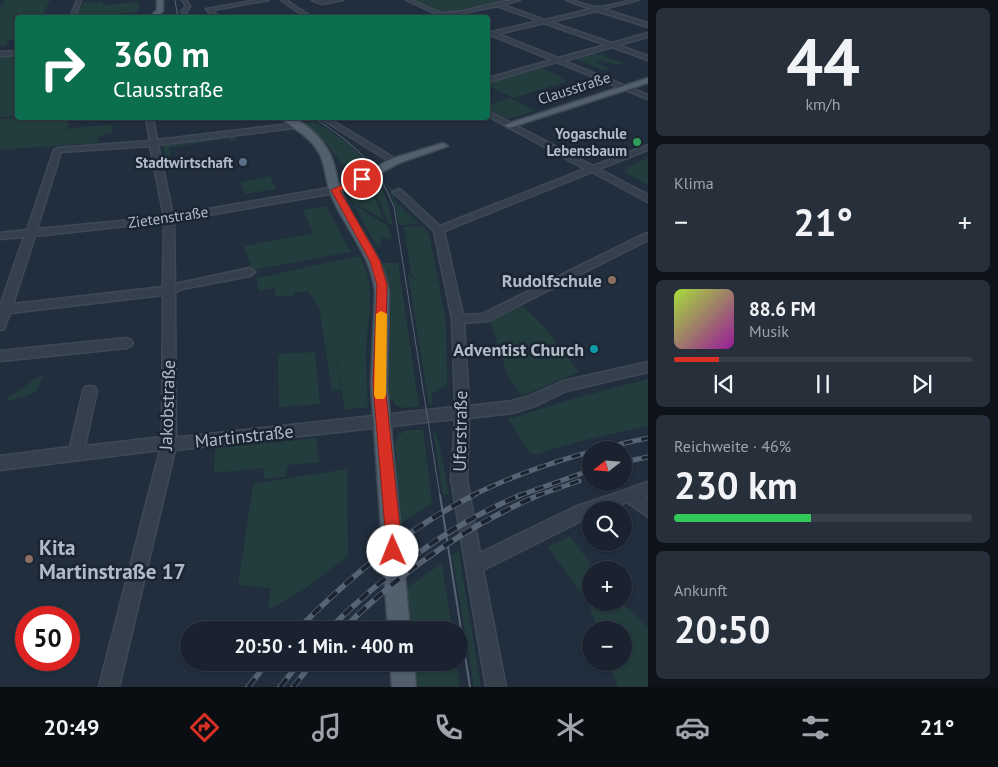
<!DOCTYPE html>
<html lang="de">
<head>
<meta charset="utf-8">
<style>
	body { margin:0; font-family:"PT Sans",sans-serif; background:#262f3a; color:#f1f3f6; height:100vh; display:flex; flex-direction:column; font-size:19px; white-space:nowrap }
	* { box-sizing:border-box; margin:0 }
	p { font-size:16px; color:#9fa4aa }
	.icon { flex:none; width:28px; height:28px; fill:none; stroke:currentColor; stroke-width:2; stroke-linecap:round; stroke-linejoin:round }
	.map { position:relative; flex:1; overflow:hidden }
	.panel { display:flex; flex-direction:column; gap:8px; padding:8px; background:#0e1319; width:350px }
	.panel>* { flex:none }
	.top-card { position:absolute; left:15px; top:15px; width:475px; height:105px; border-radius:5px; box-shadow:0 1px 4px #0004,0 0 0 1px #373f4a; background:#0b6e4f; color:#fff; overflow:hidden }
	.needle { width:32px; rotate:253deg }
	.buttons { position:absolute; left:582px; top:441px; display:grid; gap:10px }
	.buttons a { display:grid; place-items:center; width:50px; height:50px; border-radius:50%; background:#19222e; box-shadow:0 1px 4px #0004,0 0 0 1px #373f4a; font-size:25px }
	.speed { position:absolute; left:15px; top:606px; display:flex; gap:10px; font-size:25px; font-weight:700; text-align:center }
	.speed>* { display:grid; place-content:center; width:65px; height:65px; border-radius:50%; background:#19222e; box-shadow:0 1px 4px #0004,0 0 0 1px #373f4a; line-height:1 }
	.speed .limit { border:8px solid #d22; background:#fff; color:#111 }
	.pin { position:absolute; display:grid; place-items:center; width:42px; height:42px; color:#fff; margin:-21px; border:2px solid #fff; border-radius:50%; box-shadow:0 1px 5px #0007 }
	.me { position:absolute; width:55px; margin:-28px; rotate:359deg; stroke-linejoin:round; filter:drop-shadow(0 0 4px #0008) }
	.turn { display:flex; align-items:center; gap:18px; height:105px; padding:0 15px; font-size:22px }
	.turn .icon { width:65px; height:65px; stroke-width:2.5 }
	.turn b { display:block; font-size:35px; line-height:42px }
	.big { font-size:38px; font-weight:600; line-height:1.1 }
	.panel .tile { flex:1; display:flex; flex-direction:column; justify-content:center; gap:8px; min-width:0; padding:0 18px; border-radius:8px; background:#262f3a }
	.panel .dial { align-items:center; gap:0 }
	.dial b { font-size:65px; line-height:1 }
	.song { display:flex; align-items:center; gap:15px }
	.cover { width:60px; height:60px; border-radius:8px; background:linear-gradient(135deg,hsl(80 70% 55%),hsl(300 70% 35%)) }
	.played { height:5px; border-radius:2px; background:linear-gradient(90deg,#d93025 15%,#373f4a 15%) }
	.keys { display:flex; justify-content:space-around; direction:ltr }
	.heat { display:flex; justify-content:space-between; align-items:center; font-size:28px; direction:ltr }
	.charge { height:8px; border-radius:4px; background:linear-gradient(90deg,#34c759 46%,#373f4a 0) }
	.trip { position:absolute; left:180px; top:621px; width:288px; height:50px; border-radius:25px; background:#19222e; box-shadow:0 1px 4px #0004,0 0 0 1px #373f4a; font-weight:600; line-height:50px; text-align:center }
	.dock { display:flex; height:80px; justify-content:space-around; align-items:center; background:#0a0e12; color:#9fa4aa }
	.dock .icon { width:35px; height:35px }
	.dock .active { color:#d93025 }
	.dock b { font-size:22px; color:#f1f3f6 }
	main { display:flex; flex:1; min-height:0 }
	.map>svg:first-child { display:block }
</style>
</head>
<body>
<main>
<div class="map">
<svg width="648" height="687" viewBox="0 0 648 687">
	<rect width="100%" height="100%" fill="#212e3d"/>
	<g fill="#233c3d">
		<polygon points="5,0 50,0 42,17 18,18 17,40 9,40 6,46 0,46 0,6"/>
		<polygon points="412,0 507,0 443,13"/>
		<polygon points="102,1 104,5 139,2 139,12 77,17 83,3"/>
		<path d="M594,53L599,55L605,53L607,54L603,56L624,63C612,67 606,59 595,62L608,68L603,70L575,59Z"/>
		<polygon points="17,54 17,116 0,117 0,56"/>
		<polygon points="541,68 558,75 566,82 513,98 488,86 488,83"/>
		<polygon points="510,98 536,111 508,119 488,109 488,105"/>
		<polygon points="20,118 70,118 67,129 113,124 112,133 99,136 97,143 0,150 0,119"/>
		<polygon points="315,121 349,144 369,165 356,165 356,163 342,165 327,144 305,124"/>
		<polygon points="236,136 236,139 231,142 229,138 169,148 174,172 169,173 163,147 165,146"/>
		<polygon points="648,158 648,185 623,172 628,170 625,168"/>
		<polygon points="270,176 276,189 245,194 240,182"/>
		<polygon points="377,178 387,200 393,225 388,223 373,184"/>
		<polygon points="369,183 369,184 384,220 351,201 350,195 354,191"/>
		<polygon points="387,184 394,191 395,201 419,224 399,225 395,206"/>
		<polygon points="353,204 388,226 391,238 382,238 380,247 377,247"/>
		<polygon points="326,206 351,252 252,270 244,246 313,233 303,210"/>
		<path d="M422,226L429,234L439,283C429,282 417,282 411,274L404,227Z"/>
		<path d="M360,256C378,289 367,317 366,352C366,371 367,389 368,407L345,410L327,306L341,390L332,391L319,307L307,291L295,293L294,296H276L274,288L259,291L256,278Z"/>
		<polygon points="382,263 398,263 419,406 403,408 395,405 393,400 388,400 389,285"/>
		<polygon points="408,274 413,279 439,284 446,323 447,385 432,394 432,405 429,405"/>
		<polygon points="523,306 546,329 579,372 522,396 507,375 490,320"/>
		<polygon points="315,352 320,404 279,407 278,354"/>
		<path d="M43,376L37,391L24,397L6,401L8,396C22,392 30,378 43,376Z"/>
		<polygon points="648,379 648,426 581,441 533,455 528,451 508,419 579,397"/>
		<polygon points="407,430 423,430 432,503 397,526 393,464 397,462 395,443 398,435"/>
		<polygon points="433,430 437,435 449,493 443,496"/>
		<polygon points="316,438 319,462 288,465 285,477 264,479 263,468 214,473 215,448"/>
		<polygon points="347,469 348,556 305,589 268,610 271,588 238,585 253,484"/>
		<polygon points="570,536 595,570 591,570 591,602 622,603 648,627 648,687 618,687 609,663 624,662 624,630 598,630 588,603 548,547"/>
		<polygon points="459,550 461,566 481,687 474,687 452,555"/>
		<polygon points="442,563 452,630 408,630 404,590"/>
		<polygon points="411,663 456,663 460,687 414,687"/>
	</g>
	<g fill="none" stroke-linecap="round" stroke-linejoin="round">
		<g stroke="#3e4955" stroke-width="3">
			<g id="minor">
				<polygon points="77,0 81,0 75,18 70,18"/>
				<polygon points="182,0 186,0 190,6 186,13 181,12 186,6"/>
				<polygon points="258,0 269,0 213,10 219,18 214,18 206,9"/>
				<polygon points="281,0 286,0 313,18 307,18"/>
				<polygon points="312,0 343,0 322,4"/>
				<path d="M406,0C420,0 433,14 447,13C472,12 495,0 520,0L503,5L545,20L591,9L566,0C577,0 587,7 598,7C611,7 625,0 638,0L603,9L648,23V27L597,11L550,22L612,43L648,33V37L618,45L648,56V60L612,47L564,61L648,95V99L557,62L488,82V78L552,60L488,34V30L492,32L539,21L497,6L450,16L453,18H445ZM544,23L606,45L558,58L498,34Z"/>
				<polygon points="18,51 18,55 0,56 0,52"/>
				<path d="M488,111L593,166L648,145V150L599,169L648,195V202L592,172L444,231L463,315L482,314L644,234L648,233V240L488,321L464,323L469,406L512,401L527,397L563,381L648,362V372L566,391L535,406L512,413L469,418L467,479L480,553L575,507L648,482V496L645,497L648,499V517L627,502L605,510H591V516L483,570L506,687H486L451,479L455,419L175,450L119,687H99L160,450L0,470V456L70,447L83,391L85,387L90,386L95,387L97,391L85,446L162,437L163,295L10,313L4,329L0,330V306L24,237L0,239V233L27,230L54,150L58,148L150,141L146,118H153L157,140L298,123L302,125L301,127L158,145L173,215L335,187L340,190L335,193L174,221L175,284L250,268L255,272L250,276L182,289L175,292L176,437H182L455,407L452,319L434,231L393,192L398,189L401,190L440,226L585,169L488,116ZM150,146L164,217L37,229L61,152ZM164,222L163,287L13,304L35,236Z"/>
				<polygon points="320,118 328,118 399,161 392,163"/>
				<polygon points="127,338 131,340 133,343 131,346 127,348 0,361 0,351"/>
			</g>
		</g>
		<g stroke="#3e4955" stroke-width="3">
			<g id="major">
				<polygon points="157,0 163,0 163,11 156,18 148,18 157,10"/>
				<polygon points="648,78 648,83 512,127 509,128 504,125"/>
				<path d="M282,118C301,115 322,138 330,154C335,164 336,175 339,185L355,179L391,159L443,143L448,146L399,163L363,183L341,191C355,227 383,253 389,292L387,385L410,630H388L371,385L375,292C371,254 345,229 331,195C325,180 326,161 316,148C307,134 292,129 282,118Z"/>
				<polygon points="390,662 414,662 416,687 392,687"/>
			</g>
		</g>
		<use href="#minor" fill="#35404d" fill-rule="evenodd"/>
		<use href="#major" fill="#525f6d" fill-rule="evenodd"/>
		<g stroke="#566474" stroke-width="1">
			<polyline points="175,0 178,18"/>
			<path d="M314,118C353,143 377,163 394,207L440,496"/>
		</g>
		<polyline stroke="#566474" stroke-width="2" points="440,495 470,687"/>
		<g stroke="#566474" stroke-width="5">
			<g id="rail-far1">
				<polyline points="624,462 648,457"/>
				<path d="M471,496C528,468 586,451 648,438"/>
				<polyline points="518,496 591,470"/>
				<polyline points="536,496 579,481"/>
			</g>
		</g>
		<g stroke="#566474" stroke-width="5.5">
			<g id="rail">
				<path d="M297,630C350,577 406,529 474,495"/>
				<path d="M328,630C384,575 447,525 521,495"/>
				<path d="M342,630C400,572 464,527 539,495"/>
				<polyline points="248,687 268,662"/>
				<polyline points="280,687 300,662"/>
				<polyline points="293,687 313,662"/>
			</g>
		</g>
		<use href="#rail-far1" stroke="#1a2531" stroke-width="3" stroke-dasharray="9" stroke-linecap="butt"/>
		<use href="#rail" stroke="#1a2531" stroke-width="4" stroke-dasharray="11" stroke-linecap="butt"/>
	</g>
	<polygon fill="#d93025" stroke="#8d1f18" points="360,177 366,179 340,191 380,261 387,285 385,385 400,528 400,551 398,557 393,559 387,557 385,551 385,528 373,385 377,285 370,261 331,190"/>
	<polygon fill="#f59e0b" points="381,311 387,314 386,395 384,399 376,399 374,395 376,314"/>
	<circle fill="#2e9e5b" stroke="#1a2531" stroke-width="2" cx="637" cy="142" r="5"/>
	<circle fill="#5c6f8a" stroke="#1a2531" stroke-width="2" cx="243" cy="162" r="5"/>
	<g fill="#8d6e63" stroke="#1a2531" stroke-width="2">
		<circle cx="612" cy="280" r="5"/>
		<circle cx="29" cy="559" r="5"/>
	</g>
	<circle fill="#0f9aa8" stroke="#1a2531" stroke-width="2" cx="594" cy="349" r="5"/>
	<g text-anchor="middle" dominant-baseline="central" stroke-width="5" stroke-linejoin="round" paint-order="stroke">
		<g font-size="15" fill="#b0bbc8" stroke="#1a2531">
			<text transform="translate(574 88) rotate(-18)">Clausstraße</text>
			<text transform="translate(168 217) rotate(-8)">Zietenstraße</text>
		</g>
		<g font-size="15" font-weight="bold" fill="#b0bbc8" stroke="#1a2531" text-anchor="end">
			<text x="627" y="133">Yogaschule<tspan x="627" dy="17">Lebensbaum</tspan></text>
			<text x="233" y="162">Stadtwirtschaft</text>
		</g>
		<g font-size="18" font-weight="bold" fill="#b0bbc8" stroke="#1a2531" text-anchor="end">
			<text x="602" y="280">Rudolfschule</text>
			<text x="584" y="349">Adventist Church</text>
		</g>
		<g font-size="18" fill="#b0bbc8" stroke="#1a2531">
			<text transform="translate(167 405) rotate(-88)">Jakobstraße</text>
			<text transform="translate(460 431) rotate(-89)">Uferstraße</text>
			<text transform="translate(244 436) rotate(-6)">Martinstraße</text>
		</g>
		<g font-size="21" font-weight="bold" fill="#b0bbc8" stroke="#1a2531" text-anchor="start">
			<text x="39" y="547">Kita<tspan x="39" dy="24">Martinstraße 17</tspan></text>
		</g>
	</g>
</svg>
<div class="buttons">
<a><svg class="needle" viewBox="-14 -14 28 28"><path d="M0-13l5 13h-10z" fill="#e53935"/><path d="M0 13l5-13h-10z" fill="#9fa4aa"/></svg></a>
<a><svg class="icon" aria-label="search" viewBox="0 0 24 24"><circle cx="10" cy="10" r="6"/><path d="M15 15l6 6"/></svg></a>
<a>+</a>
<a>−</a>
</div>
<div class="speed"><div class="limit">50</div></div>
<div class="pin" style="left:362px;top:179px;background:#d93025"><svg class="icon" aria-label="arrive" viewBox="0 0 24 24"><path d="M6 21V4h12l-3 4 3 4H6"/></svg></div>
<svg class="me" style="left:393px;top:551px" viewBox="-20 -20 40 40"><circle r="19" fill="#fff"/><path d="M0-13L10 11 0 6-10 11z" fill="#d93025"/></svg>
<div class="trip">20:50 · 1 Min. · 400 m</div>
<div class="top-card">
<div class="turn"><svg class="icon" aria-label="right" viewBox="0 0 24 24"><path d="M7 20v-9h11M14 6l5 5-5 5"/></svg><div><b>360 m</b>Clausstraße</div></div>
</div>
</div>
<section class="panel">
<div class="tile dial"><b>44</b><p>km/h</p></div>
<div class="tile"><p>Klima</p>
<div class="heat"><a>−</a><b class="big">21°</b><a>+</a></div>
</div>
<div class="tile">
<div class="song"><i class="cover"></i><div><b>88.6 FM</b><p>Musik</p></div></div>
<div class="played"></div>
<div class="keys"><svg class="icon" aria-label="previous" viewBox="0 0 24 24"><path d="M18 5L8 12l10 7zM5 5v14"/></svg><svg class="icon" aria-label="pause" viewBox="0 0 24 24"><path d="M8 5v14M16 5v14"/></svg><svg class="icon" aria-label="next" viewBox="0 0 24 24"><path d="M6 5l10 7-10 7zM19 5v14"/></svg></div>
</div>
<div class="tile"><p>Reichweite · 46%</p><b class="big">230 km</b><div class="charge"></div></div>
<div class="tile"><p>Ankunft</p><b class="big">20:50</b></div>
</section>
</main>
<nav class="dock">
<b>20:49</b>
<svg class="icon active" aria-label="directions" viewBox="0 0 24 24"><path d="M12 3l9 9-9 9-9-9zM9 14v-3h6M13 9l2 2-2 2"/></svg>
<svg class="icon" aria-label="music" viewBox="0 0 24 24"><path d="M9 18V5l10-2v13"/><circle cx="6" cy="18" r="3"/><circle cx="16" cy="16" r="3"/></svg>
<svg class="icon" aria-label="phone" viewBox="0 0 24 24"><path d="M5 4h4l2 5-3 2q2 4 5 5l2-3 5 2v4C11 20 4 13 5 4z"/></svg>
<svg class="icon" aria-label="climate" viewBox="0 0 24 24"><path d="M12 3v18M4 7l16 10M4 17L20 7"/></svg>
<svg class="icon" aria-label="car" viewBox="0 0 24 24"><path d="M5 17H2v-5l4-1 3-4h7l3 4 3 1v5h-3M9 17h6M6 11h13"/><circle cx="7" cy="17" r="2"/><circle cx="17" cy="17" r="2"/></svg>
<svg class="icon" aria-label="filters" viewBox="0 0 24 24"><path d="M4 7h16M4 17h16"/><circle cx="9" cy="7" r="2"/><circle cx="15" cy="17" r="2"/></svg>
<b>21°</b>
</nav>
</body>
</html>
